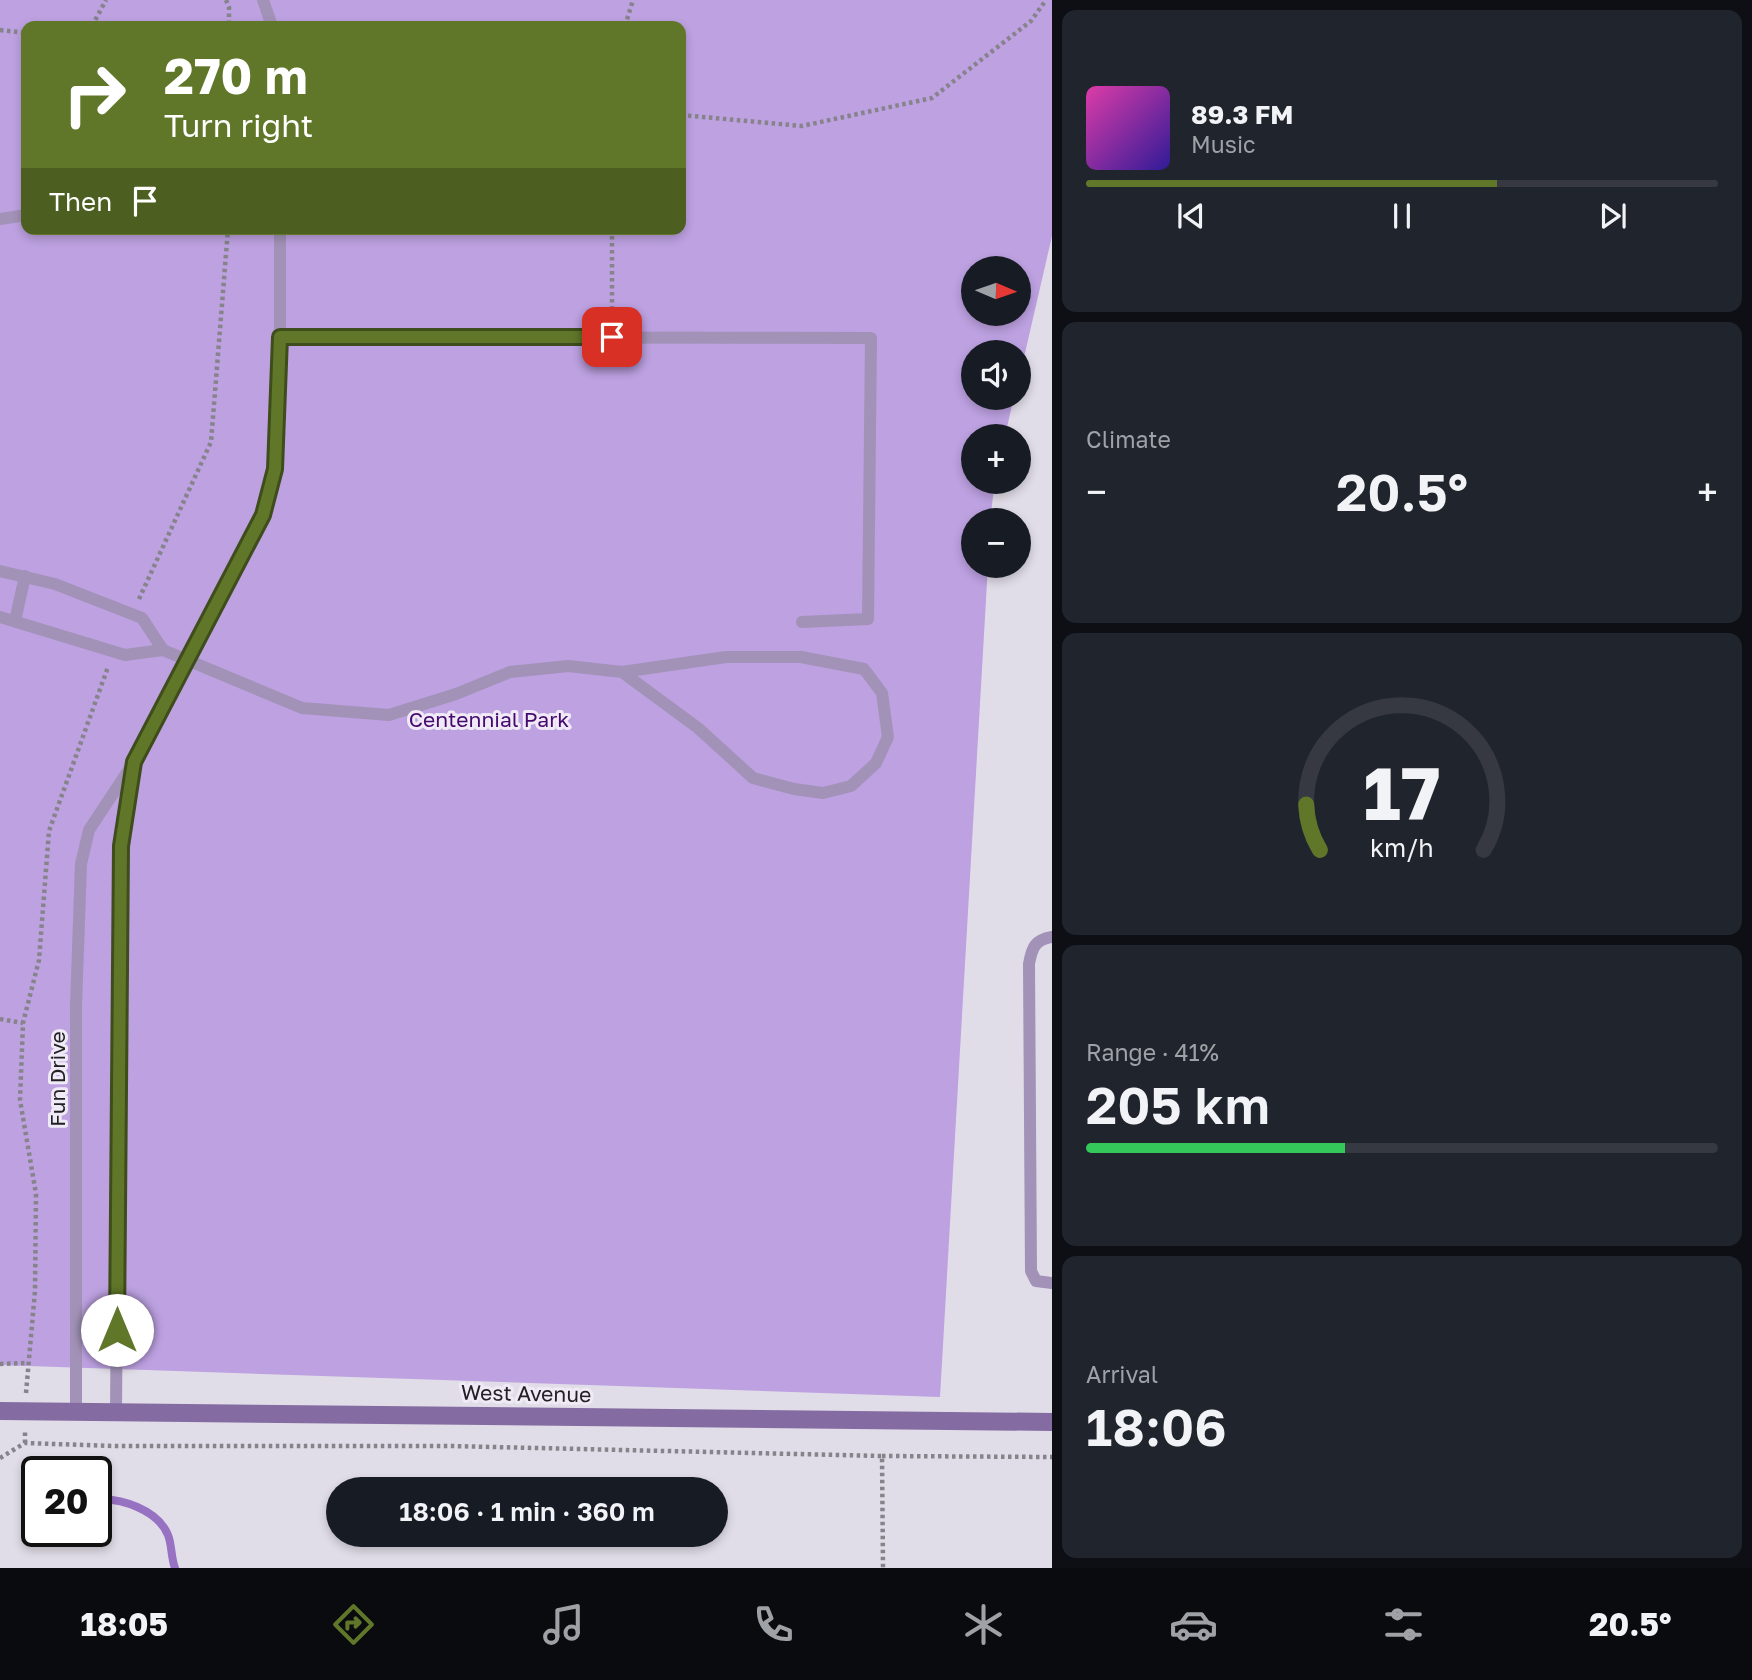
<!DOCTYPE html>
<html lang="en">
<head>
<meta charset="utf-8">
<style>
	body { margin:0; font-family:"Golos Text",sans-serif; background:#20242c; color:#f1f3f6; height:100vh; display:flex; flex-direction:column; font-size:26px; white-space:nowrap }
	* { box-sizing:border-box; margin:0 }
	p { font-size:23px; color:#9ea1a6 }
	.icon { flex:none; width:38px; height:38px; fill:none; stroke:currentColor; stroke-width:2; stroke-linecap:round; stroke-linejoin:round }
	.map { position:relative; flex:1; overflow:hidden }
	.panel { display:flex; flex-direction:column; gap:10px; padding:10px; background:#0d0f14; width:700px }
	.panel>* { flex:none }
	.top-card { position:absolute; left:21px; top:21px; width:665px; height:214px; border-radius:14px; box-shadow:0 4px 10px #0003; background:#607729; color:#fff; overflow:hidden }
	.needle { width:46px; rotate:92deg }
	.controls { position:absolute; left:961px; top:256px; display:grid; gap:14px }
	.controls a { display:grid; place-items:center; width:70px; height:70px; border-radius:50%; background:#171b24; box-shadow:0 4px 10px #0003; font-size:35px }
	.speed { position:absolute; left:21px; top:1456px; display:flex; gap:14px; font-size:35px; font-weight:700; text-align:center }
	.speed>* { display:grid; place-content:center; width:91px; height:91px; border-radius:50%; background:#171b24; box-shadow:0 4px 10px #0003; line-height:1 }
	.speed .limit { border:4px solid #111; border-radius:10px; background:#fff; color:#111 }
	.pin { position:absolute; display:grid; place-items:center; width:60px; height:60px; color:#fff; margin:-30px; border-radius:14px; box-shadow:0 4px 10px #0006 }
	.me { position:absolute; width:77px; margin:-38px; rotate:0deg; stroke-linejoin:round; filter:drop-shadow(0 0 5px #0008) }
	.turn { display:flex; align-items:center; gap:24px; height:147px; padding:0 28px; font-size:32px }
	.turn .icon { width:91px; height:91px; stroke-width:2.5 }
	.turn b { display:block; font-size:49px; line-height:60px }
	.then { display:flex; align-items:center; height:66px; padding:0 28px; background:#0003; gap:14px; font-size:26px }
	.big { font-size:52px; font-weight:600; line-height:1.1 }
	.panel .widget { flex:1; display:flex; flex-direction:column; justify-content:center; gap:10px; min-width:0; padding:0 24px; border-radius:14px; background:#20242c }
	.panel .dial { align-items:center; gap:0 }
	.dial svg { height:182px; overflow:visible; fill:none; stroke:#363941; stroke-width:7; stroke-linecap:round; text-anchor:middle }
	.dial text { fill:#f1f3f6; stroke:none }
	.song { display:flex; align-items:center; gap:21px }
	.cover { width:84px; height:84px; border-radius:10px; background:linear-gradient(135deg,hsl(320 70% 55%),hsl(250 70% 35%)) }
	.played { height:7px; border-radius:4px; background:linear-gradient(90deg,#607729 65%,#363941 65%) }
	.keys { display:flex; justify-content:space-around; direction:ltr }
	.heat { display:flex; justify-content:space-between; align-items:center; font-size:38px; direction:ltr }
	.charge { height:10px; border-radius:5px; background:linear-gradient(90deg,#34c759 41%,#363941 0) }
	.trip { position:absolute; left:326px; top:1477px; width:402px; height:70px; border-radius:35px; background:#171b24; box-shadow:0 4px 10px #0003; font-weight:600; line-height:70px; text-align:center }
	.dock { display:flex; height:112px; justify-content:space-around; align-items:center; background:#090b0e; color:#9ea1a6 }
	.dock .icon { width:49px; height:49px }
	.dock .active { color:#607729 }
	.dock b { font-size:32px; color:#f1f3f6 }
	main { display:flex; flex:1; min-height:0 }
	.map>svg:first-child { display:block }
</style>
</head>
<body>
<main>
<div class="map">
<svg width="1052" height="1568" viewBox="0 0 1052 1568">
	<rect width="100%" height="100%" fill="#e1dde8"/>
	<path fill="#bda1e1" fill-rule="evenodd" d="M0,0H1052V236L1019,379L1018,352H973V397H1014L1005,436H973V481H995L990,520H973V565H988L940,1397L0,1365ZM26,26H681V229H26ZM973,268H1018V313H973Z"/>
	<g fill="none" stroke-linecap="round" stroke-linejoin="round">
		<path stroke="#9771c2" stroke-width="8" d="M96,1500C120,1497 158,1510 168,1535C172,1545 171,1558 175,1568"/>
		<g stroke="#86838b" stroke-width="4.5" stroke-dasharray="3.5 3.5" stroke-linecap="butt">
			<polyline points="226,0 229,7 229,26"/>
			<polyline points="92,26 106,0"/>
			<polyline points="625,26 633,0"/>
			<polyline points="0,30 26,33"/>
			<polyline points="681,115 802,126 932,98 1031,21 1046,0"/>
			<polyline points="612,229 612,319"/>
			<polyline points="139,599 211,442 228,229"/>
			<polyline points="0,1019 23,1023"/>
			<polyline points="0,1364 27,1363"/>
			<polyline points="26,1393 35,1291 36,1194 20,1100 23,1023 39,960 49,831 108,667"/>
			<polyline points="25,1443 25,1429"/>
			<polyline points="882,1456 1052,1457"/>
			<polyline points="0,1458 25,1443 115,1446 450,1446 882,1456 883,1568"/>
		</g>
		<g stroke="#a292b7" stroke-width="12">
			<polyline points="263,0 272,26"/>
			<polyline points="0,219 26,215"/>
			<polyline points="280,337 871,338 868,619 802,622"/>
			<polyline points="0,571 55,584 142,618 163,650"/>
			<polyline points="0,617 125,655 163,650 302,708 389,715 456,694 510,672 568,666 622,672 726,657 801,657 864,669 882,693 888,737 876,763 851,786 823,793 794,789 753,778 698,728 622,672"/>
			<polyline points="15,621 25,576"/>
			<path d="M1052,937C1035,940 1032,947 1029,964L1031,1271L1036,1281L1052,1283"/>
			<polyline points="76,1410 76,1006 81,864 89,830 134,762 263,515 275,469 280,337 280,229"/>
			<polyline points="116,1410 121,846 133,766"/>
		</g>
		<polyline stroke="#846ca2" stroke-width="18" points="0,1411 1052,1422"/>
	</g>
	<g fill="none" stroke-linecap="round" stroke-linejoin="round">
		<g stroke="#3e4d1b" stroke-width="18">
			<polyline id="route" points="117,1330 121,846 134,762 263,515 275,469 280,337 612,337"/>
		</g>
		<use href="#route" stroke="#607729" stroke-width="12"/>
	</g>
	<g text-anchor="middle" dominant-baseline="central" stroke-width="6" stroke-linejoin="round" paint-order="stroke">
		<g font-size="21" fill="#450970" stroke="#efeaf5">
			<text x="489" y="719">Centennial Park</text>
		</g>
		<g font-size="21" fill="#222024" stroke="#efeaf5">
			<text transform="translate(57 1079) rotate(-90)">Fun Drive</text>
			<text transform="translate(526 1393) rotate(1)">West Avenue</text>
		</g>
	</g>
</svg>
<div class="controls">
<a><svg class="needle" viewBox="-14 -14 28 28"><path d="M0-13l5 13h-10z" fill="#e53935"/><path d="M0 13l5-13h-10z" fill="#9ea1a6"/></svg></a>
<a><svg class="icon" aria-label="sound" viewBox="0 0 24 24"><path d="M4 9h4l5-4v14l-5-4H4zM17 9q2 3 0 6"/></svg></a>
<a>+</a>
<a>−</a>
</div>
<div class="speed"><div class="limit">20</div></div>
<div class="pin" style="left:612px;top:337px;background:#d93025"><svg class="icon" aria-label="arrive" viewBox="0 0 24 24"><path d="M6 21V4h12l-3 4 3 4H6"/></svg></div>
<svg class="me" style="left:117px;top:1330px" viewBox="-20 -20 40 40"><circle r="19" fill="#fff"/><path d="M0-13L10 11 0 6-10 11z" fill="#607729"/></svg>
<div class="trip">18:06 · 1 min · 360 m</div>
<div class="top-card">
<div class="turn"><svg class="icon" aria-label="right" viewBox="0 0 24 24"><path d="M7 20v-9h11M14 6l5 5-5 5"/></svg><div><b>270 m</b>Turn right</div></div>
<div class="then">Then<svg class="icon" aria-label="arrive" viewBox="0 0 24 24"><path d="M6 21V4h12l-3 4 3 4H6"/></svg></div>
</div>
</div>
<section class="panel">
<div class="widget">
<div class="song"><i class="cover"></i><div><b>89.3 FM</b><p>Music</p></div></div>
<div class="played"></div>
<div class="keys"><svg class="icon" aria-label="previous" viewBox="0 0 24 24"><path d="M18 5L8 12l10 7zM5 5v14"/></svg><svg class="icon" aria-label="pause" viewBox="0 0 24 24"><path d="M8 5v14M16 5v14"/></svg><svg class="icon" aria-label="next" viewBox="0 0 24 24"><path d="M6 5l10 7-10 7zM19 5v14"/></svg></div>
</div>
<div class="widget"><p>Climate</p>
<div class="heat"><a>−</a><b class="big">20.5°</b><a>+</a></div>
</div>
<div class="widget dial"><svg viewBox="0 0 100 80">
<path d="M14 69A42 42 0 1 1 86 69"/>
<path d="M14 69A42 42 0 0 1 8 49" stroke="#607729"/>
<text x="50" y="56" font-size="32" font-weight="700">17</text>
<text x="50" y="72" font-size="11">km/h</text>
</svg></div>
<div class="widget"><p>Range · 41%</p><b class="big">205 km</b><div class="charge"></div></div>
<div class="widget"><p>Arrival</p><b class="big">18:06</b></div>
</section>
</main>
<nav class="dock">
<b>18:05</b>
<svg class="icon active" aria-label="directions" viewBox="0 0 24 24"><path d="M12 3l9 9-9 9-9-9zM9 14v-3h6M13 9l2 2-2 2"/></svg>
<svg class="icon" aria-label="music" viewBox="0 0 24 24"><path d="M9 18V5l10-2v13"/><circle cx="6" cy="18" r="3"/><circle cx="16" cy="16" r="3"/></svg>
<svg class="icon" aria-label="phone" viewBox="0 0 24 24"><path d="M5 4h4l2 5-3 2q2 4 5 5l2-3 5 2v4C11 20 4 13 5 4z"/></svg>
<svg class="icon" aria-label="climate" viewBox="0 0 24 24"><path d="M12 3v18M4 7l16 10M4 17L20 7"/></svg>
<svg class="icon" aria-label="car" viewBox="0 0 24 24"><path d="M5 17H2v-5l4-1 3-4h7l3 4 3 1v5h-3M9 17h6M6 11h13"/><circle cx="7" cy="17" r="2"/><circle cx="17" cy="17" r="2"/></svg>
<svg class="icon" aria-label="filters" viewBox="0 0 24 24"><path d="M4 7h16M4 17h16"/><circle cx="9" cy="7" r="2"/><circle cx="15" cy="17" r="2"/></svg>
<b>20.5°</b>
</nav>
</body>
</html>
